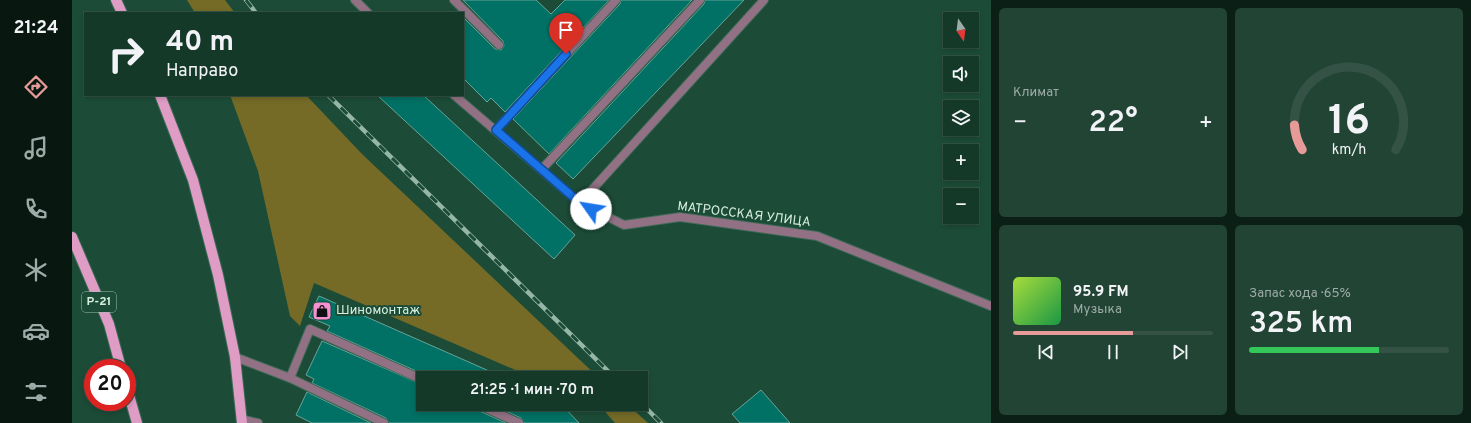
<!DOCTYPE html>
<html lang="ru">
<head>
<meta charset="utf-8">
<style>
	body { margin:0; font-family:Overpass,sans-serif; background:#224435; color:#f1f3f6; height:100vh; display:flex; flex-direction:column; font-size:15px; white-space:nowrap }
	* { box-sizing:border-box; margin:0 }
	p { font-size:13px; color:#9daca8 }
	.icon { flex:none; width:22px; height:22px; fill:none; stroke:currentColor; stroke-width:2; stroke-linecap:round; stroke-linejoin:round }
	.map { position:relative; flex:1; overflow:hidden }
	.sheet { display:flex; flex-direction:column; gap:8px; padding:8px; background:#0c1f17; width:480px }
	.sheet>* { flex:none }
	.top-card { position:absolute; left:12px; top:12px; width:380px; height:84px; border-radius:0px; box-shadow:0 2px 6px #0003,0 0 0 1px #345346; background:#153929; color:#f1f3f6; overflow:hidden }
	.needle { width:26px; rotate:166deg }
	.tools { position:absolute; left:871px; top:12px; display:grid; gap:8px }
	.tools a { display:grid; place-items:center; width:36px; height:36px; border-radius:0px; background:#153929; box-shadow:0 2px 6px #0003,0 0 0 1px #345346; font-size:20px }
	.speed { position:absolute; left:12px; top:359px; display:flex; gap:8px; font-size:20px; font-weight:700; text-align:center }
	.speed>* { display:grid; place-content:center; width:52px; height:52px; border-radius:50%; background:#153929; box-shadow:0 2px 6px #0003,0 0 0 1px #345346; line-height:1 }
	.speed .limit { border:6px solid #d22; background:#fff; color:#111 }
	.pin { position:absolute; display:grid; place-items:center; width:34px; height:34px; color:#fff; margin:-41px -17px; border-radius:50% 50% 50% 0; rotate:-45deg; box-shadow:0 0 4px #0007 }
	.pin .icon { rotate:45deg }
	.me { position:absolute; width:44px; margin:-22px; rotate:302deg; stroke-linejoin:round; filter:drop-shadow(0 0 3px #0008) }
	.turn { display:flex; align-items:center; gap:14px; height:84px; padding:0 16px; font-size:18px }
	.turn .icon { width:52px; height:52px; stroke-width:2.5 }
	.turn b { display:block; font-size:28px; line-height:34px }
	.big { font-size:30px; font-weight:600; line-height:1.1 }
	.sheet .widget { flex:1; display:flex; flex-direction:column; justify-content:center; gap:6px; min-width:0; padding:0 14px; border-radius:6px; background:#224435 }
	.sheet .dial { align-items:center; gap:0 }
	.dial svg { height:104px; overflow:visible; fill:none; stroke:#345346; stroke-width:7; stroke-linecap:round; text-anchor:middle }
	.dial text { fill:#f1f3f6; stroke:none }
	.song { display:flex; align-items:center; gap:12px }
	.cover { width:48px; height:48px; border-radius:6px; background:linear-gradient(135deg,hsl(80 70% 55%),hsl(140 70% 35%)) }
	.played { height:4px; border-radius:2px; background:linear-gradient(90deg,#e69b98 60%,#345346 60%) }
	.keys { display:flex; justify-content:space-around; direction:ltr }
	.heat { display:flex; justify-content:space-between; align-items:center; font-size:22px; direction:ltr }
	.charge { height:6px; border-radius:3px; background:linear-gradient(90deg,#34c759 65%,#345346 0) }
	.sheet .tiles { flex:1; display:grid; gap:8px; grid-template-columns:repeat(2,1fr) }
	.trip { position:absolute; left:344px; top:371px; width:232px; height:40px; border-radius:0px; background:#153929; box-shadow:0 2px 6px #0003,0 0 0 1px #345346; font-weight:600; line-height:40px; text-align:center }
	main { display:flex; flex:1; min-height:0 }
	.tab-bar { display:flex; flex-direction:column; width:72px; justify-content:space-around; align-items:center; background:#081710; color:#9daca8 }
	.tab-bar .icon { width:28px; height:28px }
	.tab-bar .active { color:#e69b98 }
	.tab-bar b { font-size:18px; color:#f1f3f6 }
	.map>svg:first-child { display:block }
</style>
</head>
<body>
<main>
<nav class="tab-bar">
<b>21:24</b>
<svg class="icon active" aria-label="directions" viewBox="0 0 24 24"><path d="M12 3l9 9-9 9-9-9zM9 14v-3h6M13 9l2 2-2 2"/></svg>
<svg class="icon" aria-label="music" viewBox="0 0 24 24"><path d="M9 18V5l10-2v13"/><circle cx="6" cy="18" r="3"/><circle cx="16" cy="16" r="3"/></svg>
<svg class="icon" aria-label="phone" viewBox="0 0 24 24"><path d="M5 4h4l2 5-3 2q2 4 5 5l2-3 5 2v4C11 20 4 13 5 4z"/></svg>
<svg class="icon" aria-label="climate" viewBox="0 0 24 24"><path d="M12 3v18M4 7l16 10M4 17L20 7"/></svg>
<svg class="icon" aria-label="car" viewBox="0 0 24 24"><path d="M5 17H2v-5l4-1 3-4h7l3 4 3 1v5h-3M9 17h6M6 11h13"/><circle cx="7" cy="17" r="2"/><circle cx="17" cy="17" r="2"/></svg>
<svg class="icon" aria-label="filters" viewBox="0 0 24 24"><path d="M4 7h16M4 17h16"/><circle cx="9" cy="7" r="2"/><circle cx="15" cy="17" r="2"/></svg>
</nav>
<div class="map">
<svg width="919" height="423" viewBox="0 0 919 423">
	<rect width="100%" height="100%" fill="#1c4c37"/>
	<g fill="#756b27">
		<polygon points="115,0 153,0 163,13 123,13"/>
		<polygon points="158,95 234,95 290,154 527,378 462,378 242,283 228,326 218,316 186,171"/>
		<polygon points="522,404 555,404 576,423 543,423 529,407"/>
	</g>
	<g fill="#007164" stroke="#68a499">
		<polygon points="391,0 464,0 479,14 493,0 537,0 433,112 419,98 415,102 391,78 391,17 423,49 429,50 432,46 431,41"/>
		<polygon points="549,0 620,0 477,154 441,119 548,4"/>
		<polygon points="633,0 672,0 501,179 484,163 632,4"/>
		<polygon points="305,95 351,95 503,235 482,259"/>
		<polygon points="247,296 433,378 356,378 353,375 255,331 258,326 237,317"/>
		<polygon points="250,341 351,385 351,404 400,404 403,409 434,423 317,423 314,418 240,383 242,379 234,375"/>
		<polygon points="689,390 718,423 668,423 660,414"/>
		<polygon points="235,392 299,423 240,423 224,415"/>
		<polygon points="418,404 489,404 507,423 452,423 449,418"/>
	</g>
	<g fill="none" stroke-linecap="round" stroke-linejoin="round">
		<g stroke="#3d6956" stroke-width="10">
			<g id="service">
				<polyline points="283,0 296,13"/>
				<polyline points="382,0 427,45"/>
				<polyline points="382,95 508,203 552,225 608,217 745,236 919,306"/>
				<polyline points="424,130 544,0"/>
				<polyline points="470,169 628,0"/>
				<polyline points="508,203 692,0"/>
				<polyline points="163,357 218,378 238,329 351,380"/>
				<polyline points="218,378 312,423"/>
				<polyline points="405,404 447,423"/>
				<polyline points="169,419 186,423"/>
			</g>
		</g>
		<g stroke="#3d6956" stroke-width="12">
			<g id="primary">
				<polyline points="44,0 50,13"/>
				<polyline points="88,95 121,180 146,275 163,357 170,423"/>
				<polyline points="0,237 37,324 49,368"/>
				<polyline points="55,388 65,423"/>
			</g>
		</g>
		<use href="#service" stroke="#927185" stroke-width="8"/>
		<use href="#primary" stroke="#df9dc6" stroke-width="10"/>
		<g stroke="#96b7a7" stroke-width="4.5">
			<g id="rail">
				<polyline points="174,0 184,13"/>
				<polyline points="256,95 543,378"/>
				<polyline points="569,403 589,423"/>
			</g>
		</g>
		<use href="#rail" stroke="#1c4c37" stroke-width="3" stroke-dasharray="9" stroke-linecap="butt"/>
	</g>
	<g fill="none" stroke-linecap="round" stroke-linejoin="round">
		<g stroke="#114b97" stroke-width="10">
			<polyline id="route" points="494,54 424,130 508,203 519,209"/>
		</g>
		<use href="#route" stroke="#1a73e8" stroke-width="7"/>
	</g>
	<defs>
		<g id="shop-square" transform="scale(1)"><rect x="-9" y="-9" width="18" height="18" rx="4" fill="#f591d2" stroke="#1c4c37"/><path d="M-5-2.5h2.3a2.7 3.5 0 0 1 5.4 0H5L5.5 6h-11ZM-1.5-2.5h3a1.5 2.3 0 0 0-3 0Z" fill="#111"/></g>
	</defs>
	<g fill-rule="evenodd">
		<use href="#shop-square" x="250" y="311"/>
	</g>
	<g text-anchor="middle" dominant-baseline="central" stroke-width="4" stroke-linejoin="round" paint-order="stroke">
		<rect fill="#1c4c37" stroke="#9ebeae" stroke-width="1" x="10" y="292" width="34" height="20" rx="3"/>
		<g font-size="12" font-weight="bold" fill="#d6efe1">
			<text x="27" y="302">Р-21</text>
		</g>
		<g font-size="13" fill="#d6efe1" stroke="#1c4c37">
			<text transform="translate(672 215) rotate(7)">МАТРОССКАЯ УЛИЦА</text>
		</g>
		<g font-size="13" fill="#d6efe1" stroke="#1c4c37" text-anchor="start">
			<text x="264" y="311">Шиномонтаж</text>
		</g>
	</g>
</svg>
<div class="tools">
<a><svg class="needle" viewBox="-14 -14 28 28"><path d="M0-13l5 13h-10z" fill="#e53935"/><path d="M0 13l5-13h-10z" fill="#9daca8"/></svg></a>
<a><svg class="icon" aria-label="sound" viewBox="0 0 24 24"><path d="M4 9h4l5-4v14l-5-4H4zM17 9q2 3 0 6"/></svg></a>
<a><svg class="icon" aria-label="layers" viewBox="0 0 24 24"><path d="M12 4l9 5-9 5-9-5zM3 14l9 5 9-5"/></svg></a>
<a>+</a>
<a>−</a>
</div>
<div class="speed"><div class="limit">20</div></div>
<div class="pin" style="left:494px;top:54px;background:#d93025"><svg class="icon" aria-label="arrive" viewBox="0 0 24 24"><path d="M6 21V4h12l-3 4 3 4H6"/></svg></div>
<svg class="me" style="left:519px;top:209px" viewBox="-20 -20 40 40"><circle r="19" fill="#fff"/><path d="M0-13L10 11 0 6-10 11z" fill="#1a73e8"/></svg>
<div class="trip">21:25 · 1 мин · 70 m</div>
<div class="top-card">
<div class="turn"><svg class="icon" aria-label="right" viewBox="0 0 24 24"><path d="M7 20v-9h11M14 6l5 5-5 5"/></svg><div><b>40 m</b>Направо</div></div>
</div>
</div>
<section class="sheet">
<div class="tiles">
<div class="widget"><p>Климат</p>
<div class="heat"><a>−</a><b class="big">22°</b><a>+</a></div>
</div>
<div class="widget dial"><svg viewBox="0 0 100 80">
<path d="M14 69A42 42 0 1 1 86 69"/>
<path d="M14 69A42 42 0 0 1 8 50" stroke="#e69b98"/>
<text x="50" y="56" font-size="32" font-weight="700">16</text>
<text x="50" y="72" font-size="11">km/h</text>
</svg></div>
<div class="widget">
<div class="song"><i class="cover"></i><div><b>95.9 FM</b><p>Музыка</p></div></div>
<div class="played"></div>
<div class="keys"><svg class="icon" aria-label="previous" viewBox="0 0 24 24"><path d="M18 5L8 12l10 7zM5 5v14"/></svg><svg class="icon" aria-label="pause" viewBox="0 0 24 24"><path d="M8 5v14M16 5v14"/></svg><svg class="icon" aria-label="next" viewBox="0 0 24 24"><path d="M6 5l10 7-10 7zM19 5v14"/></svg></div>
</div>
<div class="widget"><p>Запас хода · 65%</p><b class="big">325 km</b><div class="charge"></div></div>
</div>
</section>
</main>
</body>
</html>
